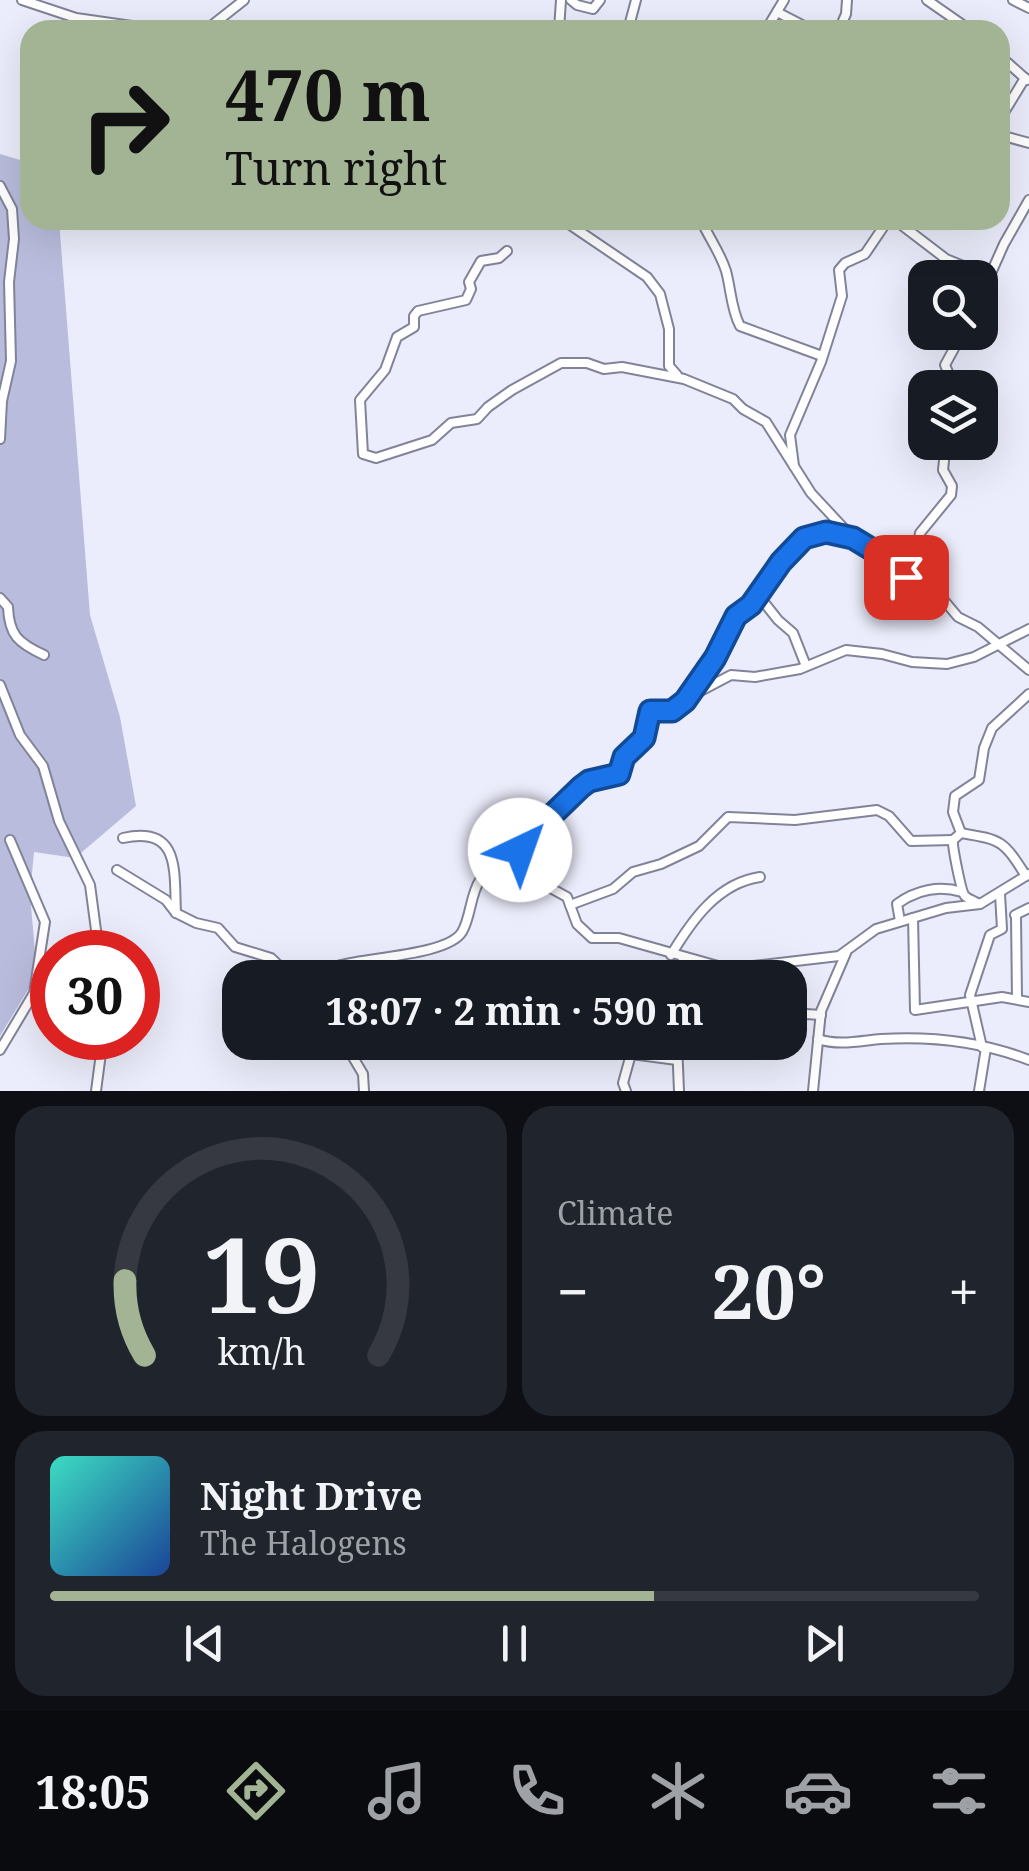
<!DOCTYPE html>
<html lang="en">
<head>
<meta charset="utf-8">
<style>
	body { margin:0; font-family:"Noto Serif",serif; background:#20242c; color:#f1f3f6; height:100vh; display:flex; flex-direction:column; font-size:38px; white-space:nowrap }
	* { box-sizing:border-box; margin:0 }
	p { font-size:32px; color:#9ea1a6 }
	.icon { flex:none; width:55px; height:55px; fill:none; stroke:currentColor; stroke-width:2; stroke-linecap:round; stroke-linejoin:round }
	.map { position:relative; height:1091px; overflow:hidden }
	.sheet { display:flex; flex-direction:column; gap:15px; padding:15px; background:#0d0f14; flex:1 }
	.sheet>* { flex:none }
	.hud { position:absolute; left:20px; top:20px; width:990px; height:210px; border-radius:30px; box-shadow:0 10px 40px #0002; background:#a3b495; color:#111; overflow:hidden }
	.tools { position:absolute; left:908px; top:260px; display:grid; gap:20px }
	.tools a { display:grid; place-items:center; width:90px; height:90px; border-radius:20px; background:#171b24; box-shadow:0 10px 40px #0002; font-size:50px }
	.speed { position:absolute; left:30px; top:930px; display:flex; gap:20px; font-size:50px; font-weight:700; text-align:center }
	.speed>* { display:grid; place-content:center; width:130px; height:130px; border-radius:50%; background:#171b24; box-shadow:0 10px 40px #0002; line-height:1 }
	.speed .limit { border:15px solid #d22; background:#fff; color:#111 }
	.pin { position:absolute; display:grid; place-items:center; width:85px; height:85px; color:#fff; margin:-42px; border-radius:20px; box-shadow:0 5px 15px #0006 }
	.me { position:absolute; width:110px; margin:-55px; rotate:42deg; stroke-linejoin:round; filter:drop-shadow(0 0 8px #0008) }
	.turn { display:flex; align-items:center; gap:35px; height:210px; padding:0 40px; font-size:45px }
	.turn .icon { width:130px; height:130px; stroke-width:2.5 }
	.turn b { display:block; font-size:70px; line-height:85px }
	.big { font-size:75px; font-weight:700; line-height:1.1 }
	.sheet .widget { flex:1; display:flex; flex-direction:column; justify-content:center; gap:15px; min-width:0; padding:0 35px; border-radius:30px; background:#20242c }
	.sheet .dial { align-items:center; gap:0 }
	.dial svg { height:260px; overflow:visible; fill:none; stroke:#363941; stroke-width:7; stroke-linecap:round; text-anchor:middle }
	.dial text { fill:#f1f3f6; stroke:none }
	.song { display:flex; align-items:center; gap:30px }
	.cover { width:120px; height:120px; border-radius:15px; background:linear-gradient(135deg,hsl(170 70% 55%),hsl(220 70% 35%)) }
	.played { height:10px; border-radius:5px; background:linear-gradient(90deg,#a3b495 65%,#363941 65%) }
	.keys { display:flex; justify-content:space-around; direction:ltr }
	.heat { display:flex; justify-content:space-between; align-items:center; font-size:55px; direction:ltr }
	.sheet .tiles { flex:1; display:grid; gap:15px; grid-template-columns:1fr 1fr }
	.widget:last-child { grid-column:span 2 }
	.trip { position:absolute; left:222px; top:960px; width:585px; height:100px; border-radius:30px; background:#171b24; box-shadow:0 10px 40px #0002; font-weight:700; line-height:100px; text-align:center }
	.tab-bar { display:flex; height:160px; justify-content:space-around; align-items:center; background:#090b0e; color:#9ea1a6 }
	.tab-bar .icon { width:70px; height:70px }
	.tab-bar .active { color:#a3b495 }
	.tab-bar b { font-size:45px; color:#f1f3f6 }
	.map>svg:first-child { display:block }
</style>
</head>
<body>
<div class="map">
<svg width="1029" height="1091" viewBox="0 0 1029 1091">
	<rect width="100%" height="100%" fill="#ecedfc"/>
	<polygon fill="#b9bcdc" points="0,154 30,163 30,220 59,220 90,615 120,717 136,806 75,858 34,852 30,894 37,975 0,1036"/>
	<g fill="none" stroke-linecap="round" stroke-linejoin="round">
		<g stroke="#818399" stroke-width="12">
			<g id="street">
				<polyline points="22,0 76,18 160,30"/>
				<polyline points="571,0 577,5 593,9 600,0"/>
				<polyline points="927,0 970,30"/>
				<polyline points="1013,0 1029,8"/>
				<polyline points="777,12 812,30"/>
				<polyline points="206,30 244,0"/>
				<polyline points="559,30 561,0"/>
				<polyline points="628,30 636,0"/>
				<polyline points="766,30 784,0"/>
				<polyline points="839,30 846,14 847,0"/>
				<polyline points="1000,56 1027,80"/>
				<polyline points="1000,119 1025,78"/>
				<polyline points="1000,135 1029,143"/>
				<polyline points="0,186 12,209 14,239 9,282 11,361 2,401 0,439"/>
				<polyline points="563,220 647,277 660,294 669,329 669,366 677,375"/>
				<path d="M701,220C709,238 720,252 726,271C731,289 731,309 740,326L822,356"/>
				<polyline points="895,220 946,259 990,277"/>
				<polyline points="507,251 499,258 481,261 469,282 471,289 466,300 418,311 414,316 414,327 397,337 385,370 360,400 363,454 376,458 432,440 451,423 477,419 488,407 512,390 561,363 587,363 604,369 622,367 684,379 733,399 743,409 766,422 811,493 851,536 906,577 942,598 958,617 978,627 1029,670"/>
				<polyline points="980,298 1004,244 1029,200"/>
				<polyline points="945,388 948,372 945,365 963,332"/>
				<polyline points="794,466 790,435 821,362 842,296 839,270 845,263 865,254 888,220"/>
				<polyline points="910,579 920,533 951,495 952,486 943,470 946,442"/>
				<polyline points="759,596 778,620 793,633 806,666"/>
				<path d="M0,598L8,607C9,635 18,643 44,655"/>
				<polyline points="1029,629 974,657 947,664 912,662 882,654 846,650 800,669 755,677 731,675 693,695 674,710 650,711 644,737 624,757 619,775 593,780 581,787 524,842 520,850 525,874 567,897 577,924 592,938 619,938 718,966 753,966 839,956 876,929 946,908 980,904 1029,874"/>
				<polyline points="0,685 20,735 43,766 59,821 90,885 96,930 93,952"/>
				<polyline points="688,697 715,658 736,616 751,605 781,562 800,542 826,532 853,538"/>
				<path d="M961,833C1002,840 1003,840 1026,876"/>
				<path d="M123,838C181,825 174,872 176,913"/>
				<polyline points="117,870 166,900 176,913 196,923 218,928 235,947 271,958 292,978"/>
				<path d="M980,904C977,903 967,898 965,896C961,892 952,845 953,840L961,833L953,812L955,796L979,780L984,748L992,728L1029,694"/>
				<polyline points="570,905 613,889 633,872 661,864 699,846 728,817 795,820 877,810 889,816 911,841 953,840"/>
				<polyline points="1015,915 1029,908"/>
				<polyline points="1016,915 1017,999"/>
				<polyline points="913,918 915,1010 1002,997 1029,1002"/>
				<path d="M900,921L897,904C916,890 939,885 962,892"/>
				<path d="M671,955C692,920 718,883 760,877"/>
				<path d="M313,978C325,977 330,969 341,965C369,957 448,955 462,932C471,917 470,895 480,880L497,875L529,877"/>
				<polyline points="682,978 683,958"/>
				<polyline points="790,1013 821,1015"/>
				<path d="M818,1039C839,1046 859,1041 881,1039C930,1036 983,1042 1029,1060"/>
				<polyline points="344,1042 363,1074 364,1091"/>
				<polyline points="677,1042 679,1091"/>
				<polyline points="982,1047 970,995 990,935 1002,929 1000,894"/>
				<polyline points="0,1050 34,993 45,922 10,840"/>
				<polyline points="96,1091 103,1038"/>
				<polyline points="626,1091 623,1083 631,1054 677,1060"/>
				<polyline points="813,1091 821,1011 846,953"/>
				<polyline points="979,1091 986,1048"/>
			</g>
		</g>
		<use href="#street" stroke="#fff" stroke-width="8"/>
	</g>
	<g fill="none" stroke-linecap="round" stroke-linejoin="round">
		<g stroke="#114b97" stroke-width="25">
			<polyline id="route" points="520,850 524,842 581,787 589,781 619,774 624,757 644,738 650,711 672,711 685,701 715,658 736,616 751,605 781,562 804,538 826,532 853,538 886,558 906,577"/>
		</g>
		<use href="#route" stroke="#1a73e8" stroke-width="18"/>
	</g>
</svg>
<div class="tools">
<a><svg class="icon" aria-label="search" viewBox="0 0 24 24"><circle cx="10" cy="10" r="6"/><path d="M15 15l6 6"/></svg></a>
<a><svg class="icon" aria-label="layers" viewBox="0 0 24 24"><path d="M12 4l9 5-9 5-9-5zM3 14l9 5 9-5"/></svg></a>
</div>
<div class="speed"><div class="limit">30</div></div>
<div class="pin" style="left:906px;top:577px;background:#d93025"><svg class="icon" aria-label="arrive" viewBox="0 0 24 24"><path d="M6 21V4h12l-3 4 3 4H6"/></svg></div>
<svg class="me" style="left:520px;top:850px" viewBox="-20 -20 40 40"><circle r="19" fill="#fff"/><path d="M0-13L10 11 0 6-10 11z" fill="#1a73e8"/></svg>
<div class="trip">18:07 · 2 min · 590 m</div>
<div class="hud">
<div class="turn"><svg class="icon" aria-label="right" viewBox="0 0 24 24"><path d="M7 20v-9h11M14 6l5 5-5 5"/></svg><div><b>470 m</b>Turn right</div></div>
</div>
</div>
<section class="sheet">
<div class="tiles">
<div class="widget dial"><svg viewBox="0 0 100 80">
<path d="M14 69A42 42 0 1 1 86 69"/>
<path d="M14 69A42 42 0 0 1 8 46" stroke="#a3b495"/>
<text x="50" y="56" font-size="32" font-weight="700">19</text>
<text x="50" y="72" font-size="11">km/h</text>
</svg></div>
<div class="widget"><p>Climate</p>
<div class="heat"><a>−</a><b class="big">20°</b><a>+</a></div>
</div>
<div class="widget">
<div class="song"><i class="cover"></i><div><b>Night Drive</b><p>The Halogens</p></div></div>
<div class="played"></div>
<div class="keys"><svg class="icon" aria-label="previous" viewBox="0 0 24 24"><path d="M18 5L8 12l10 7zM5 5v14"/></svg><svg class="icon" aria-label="pause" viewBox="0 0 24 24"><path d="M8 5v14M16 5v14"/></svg><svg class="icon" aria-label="next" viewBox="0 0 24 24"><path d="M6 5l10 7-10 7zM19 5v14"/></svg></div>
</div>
</div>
</section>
<nav class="tab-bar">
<b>18:05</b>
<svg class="icon active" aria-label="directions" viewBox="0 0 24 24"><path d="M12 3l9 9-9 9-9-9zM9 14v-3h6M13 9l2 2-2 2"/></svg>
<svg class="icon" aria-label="music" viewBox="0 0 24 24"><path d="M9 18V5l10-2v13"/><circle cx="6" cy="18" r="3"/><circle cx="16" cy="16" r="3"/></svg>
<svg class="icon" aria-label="phone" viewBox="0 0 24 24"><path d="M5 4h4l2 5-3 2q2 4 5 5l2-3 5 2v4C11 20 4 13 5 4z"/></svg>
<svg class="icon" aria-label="climate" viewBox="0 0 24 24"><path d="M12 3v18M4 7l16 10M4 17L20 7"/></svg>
<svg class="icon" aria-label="car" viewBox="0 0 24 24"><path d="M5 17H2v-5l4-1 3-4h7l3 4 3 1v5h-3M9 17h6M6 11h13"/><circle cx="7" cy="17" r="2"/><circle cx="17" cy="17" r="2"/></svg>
<svg class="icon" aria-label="filters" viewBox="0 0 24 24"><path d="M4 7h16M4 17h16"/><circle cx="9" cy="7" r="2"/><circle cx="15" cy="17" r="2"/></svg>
</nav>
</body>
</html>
